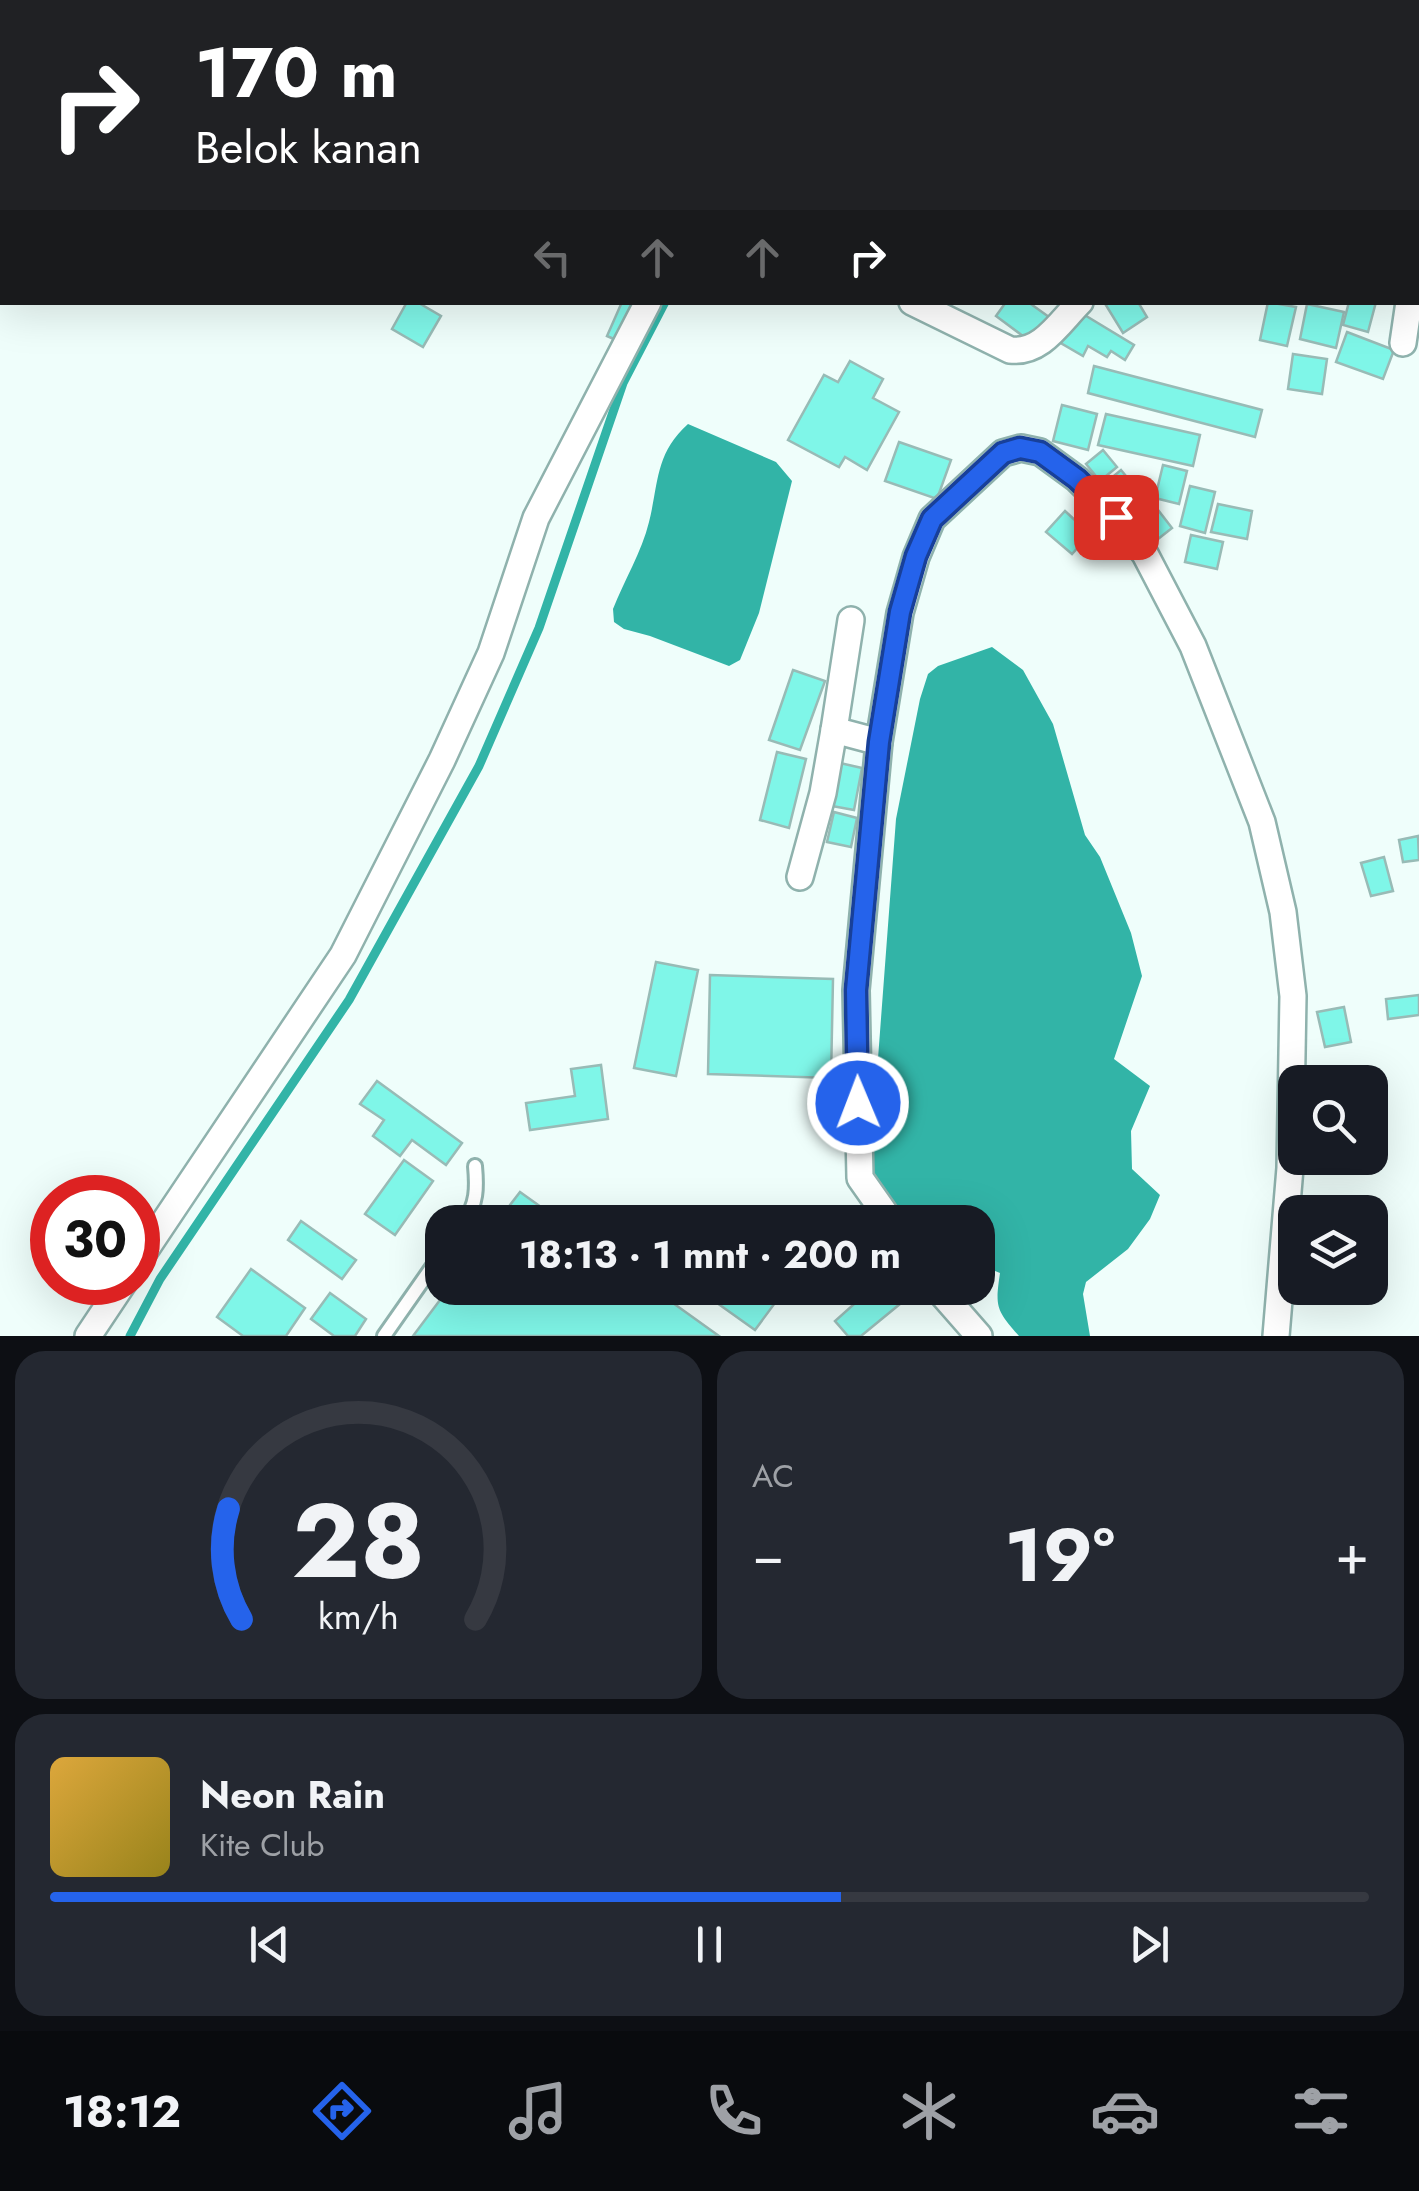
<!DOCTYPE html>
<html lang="id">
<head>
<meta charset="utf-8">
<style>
	body { margin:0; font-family:Jost,sans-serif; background:#242831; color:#f1f3f6; height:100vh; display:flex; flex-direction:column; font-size:38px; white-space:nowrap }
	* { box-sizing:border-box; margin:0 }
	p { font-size:32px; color:#9ea1a6 }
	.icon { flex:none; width:55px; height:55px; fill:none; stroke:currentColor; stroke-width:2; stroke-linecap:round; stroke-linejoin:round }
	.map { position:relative; height:1336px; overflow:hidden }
	.sheet { display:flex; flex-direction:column; gap:15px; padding:15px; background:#0d0f14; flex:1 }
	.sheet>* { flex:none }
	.banner { position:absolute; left:0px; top:0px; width:1420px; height:305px; box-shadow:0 10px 40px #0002; background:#202124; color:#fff; overflow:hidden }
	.buttons { position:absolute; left:1278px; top:1065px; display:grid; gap:20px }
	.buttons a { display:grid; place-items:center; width:110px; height:110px; border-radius:20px; background:#171b24; box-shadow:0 10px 40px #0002; font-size:50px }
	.speed { position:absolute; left:30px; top:1175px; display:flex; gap:20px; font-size:50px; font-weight:700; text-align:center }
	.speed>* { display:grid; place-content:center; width:130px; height:130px; border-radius:50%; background:#171b24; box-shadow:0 10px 40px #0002; line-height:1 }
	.speed .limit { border:15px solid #d22; background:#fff; color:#111 }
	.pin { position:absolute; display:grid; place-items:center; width:85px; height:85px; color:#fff; margin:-42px; border-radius:20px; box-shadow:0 5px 15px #0006 }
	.me { position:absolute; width:110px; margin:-55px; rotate:359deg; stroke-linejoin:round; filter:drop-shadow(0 0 8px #0008) }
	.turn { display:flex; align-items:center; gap:35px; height:210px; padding:0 30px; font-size:45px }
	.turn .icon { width:130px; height:130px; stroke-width:2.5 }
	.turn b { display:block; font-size:70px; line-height:85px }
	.lanes { display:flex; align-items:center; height:95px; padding:0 30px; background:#0003; justify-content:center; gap:50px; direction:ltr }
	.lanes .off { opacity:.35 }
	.big { font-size:75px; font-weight:700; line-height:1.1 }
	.sheet .widget { flex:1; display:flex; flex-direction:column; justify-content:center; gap:15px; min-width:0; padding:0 35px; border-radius:30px; background:#242831 }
	.sheet .dial { align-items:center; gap:0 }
	.dial svg { height:260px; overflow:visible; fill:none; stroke:#363941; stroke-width:7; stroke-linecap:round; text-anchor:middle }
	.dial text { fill:#f1f3f6; stroke:none }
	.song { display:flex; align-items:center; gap:30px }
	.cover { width:120px; height:120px; border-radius:15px; background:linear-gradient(135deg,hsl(40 70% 55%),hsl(50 70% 35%)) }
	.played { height:10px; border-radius:5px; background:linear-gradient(90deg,#2563eb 60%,#363941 60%) }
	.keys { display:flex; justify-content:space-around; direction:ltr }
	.heat { display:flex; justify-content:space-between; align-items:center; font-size:55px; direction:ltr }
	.sheet .tiles { flex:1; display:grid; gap:15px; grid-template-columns:1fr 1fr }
	.widget:last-child { grid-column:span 2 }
	.trip { position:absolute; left:425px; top:1205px; width:570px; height:100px; border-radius:30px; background:#171b24; box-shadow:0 10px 40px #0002; font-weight:700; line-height:100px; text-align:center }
	.tab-bar { display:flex; height:160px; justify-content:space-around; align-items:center; background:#090b0e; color:#9ea1a6 }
	.tab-bar .icon { width:70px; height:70px }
	.tab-bar .selected { color:#2563eb }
	.tab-bar b { font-size:45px; color:#f1f3f6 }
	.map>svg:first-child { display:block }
</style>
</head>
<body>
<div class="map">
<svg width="1419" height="1336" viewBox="0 0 1419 1336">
	<rect width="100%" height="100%" fill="#effefb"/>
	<g fill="#32b4a7">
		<path d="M688,424L776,462L792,481L759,613L740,660L729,666L650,636L624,629L614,622L613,609C624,581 642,551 649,522C659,482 655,454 688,424Z"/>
		<path d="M992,647L1023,670L1053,724L1085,835L1100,857L1131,933L1142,976L1114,1059L1150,1086L1131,1131L1132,1169L1160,1195L1150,1219L1128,1249L1086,1282L1083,1294L1090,1336H1019C996,1310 995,1307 1000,1273L978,1264V1222H909L881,1189L870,1165L896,819L920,699L928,674L938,666Z"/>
	</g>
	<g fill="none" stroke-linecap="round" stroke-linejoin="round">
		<g stroke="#32b4a7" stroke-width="9">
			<polyline points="1033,2 1042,0"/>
			<polyline points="130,1336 160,1279 349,1000 479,766 539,628 623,383 665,302"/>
		</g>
	</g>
	<g fill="#7ff6e8" stroke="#98bbb6" stroke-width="2.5">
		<polygon points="407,302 417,302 441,316 423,347 392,329"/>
		<polygon points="622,302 644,302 625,344 607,336"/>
		<polygon points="1006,302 1028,302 1049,317 1031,342 996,316"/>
		<polygon points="1104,302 1138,302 1147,317 1123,333"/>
		<polygon points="1268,302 1296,307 1287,346 1260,340"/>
		<polygon points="1349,302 1376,302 1368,332 1343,325"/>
		<polygon points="1307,304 1344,312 1336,348 1300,339"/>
		<polygon points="1078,311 1134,345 1125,360 1111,351 1107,357 1088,346 1083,356 1059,342"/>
		<polygon points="1347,332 1394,350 1383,379 1336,362"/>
		<polygon points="1293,354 1327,359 1322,394 1288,389"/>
		<polygon points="850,361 883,379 873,398 899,412 867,470 845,457 839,467 788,440 824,375 838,382"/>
		<polygon points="1094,366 1262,410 1255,437 1088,393"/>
		<polygon points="1062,405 1097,414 1088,450 1053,441"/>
		<polygon points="1106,414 1200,435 1193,466 1098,445"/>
		<polygon points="899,442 951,460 937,499 885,481"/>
		<polygon points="1103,450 1117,467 1100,481 1086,464"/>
		<polygon points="1163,465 1187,471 1179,504 1155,498"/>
		<polygon points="1121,470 1150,505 1132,520 1103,485"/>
		<polygon points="1190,486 1215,492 1205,533 1180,526"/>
		<polygon points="1218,504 1252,511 1247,539 1211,532"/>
		<polygon points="1155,506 1172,528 1153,543 1136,521"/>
		<polygon points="1065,511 1090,534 1072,554 1046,532"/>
		<polygon points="1191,535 1223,542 1217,569 1185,562"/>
		<polygon points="793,670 825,681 800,750 769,740"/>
		<polygon points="777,752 806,759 789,828 760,820"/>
		<polygon points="840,763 862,768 854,810 832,806"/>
		<polygon points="834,812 857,818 851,847 827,842"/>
		<polygon points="1418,836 1419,860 1403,862 1399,840"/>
		<polygon points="1384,857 1393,891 1371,896 1361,863"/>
		<polygon points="656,962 698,970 676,1076 634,1068"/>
		<polygon points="710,975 833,979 831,1078 708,1074"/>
		<polygon points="1419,995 1419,1015 1388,1019 1386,999"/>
		<polygon points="1344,1007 1351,1042 1325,1047 1317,1012"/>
		<polygon points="601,1065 608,1119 530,1130 526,1103 575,1096 571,1069"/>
		<polygon points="377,1081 462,1143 446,1165 412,1140 400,1156 373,1136 384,1120 360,1104"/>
		<polygon points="404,1160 433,1181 395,1235 365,1214"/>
		<polygon points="520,1192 562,1222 497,1222"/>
		<polygon points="301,1221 356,1260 342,1279 288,1240"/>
		<polygon points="251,1269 305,1308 286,1336 243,1336 217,1317"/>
		<polygon points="449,1288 652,1288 719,1336 413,1336"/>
		<polygon points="696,1288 786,1288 755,1330"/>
		<polygon points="872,1288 917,1290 861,1336 848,1336 835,1321"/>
		<polygon points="330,1293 366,1319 355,1336 334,1336 311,1319"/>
	</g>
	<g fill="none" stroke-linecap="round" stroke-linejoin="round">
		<g stroke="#8fb2ad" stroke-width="18">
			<g id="service">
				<path d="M464,1222C477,1204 477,1188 475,1166"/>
				<polyline points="384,1336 442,1253"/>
			</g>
		</g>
		<g stroke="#8fb2ad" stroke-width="30">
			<g id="minor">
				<polyline points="403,0 404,2"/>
				<polyline points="1344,0 1347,2"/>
				<polyline points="0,1 3,2"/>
				<polyline points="957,2 963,0"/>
				<polyline points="1418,52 1419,53"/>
				<polyline points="1418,155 1419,152"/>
				<polyline points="0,230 2,231"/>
				<polyline points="1418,245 1419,245"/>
				<path d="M912,302L1010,350C1041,354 1059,323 1080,302"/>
				<polyline points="1403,343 1409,302"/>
				<polyline points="851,620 834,730 879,742"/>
				<polyline points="800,877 823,793 834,730"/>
				<polyline points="891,1222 860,1178 856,990 879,742 900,613 916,557 932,519 1003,453 1021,448 1040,452 1077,479 1116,517 1145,554 1193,646 1262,822 1283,912 1293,996 1290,1168 1276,1336"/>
				<polyline points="138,1261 343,955 442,760 491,653 536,518 648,302"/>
				<polyline points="937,1288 979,1336"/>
				<polyline points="88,1336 124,1282"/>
			</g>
		</g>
		<use href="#service" stroke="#fff" stroke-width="12"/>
		<use href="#minor" stroke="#fff" stroke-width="25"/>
	</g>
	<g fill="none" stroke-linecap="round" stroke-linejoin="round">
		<g stroke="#184099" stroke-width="25">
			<polyline id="route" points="858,1103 856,990 879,742 900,612 916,556 932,519 1003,453 1020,448 1040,452 1077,479 1116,517"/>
		</g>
		<use href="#route" stroke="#2563eb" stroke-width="18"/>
	</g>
</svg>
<div class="buttons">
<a><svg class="icon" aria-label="search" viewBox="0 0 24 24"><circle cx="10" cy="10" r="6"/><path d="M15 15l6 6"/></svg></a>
<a><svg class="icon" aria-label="layers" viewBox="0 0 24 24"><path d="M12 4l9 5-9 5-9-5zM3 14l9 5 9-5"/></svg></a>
</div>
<div class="speed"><div class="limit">30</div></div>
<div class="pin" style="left:1116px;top:517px;background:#d93025"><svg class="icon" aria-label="arrive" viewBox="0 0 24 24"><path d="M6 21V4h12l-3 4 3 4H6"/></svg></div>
<svg class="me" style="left:858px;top:1103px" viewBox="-20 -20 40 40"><circle r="17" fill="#2563eb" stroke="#fff" stroke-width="3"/><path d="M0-11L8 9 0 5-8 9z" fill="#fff"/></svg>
<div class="trip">18:13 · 1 mnt · 200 m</div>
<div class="banner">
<div class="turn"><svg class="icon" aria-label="right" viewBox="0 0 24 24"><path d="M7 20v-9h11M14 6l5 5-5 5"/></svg><div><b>170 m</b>Belok kanan</div></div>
<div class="lanes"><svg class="icon off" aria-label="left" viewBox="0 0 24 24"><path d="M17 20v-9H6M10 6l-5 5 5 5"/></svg><svg class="icon off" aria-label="ahead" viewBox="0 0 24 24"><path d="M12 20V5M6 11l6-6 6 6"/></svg><svg class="icon off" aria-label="ahead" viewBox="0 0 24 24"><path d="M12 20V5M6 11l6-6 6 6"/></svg><svg class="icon" aria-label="right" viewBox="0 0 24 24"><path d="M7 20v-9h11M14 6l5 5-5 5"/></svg></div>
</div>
</div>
<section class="sheet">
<div class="tiles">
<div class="widget dial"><svg viewBox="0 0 100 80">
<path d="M14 69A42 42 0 1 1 86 69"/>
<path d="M14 69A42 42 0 0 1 10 35" stroke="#2563eb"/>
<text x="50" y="56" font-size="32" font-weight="700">28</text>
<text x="50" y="72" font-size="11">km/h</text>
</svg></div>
<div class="widget"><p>AC</p>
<div class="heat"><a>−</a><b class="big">19°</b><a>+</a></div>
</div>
<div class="widget">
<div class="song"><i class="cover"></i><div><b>Neon Rain</b><p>Kite Club</p></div></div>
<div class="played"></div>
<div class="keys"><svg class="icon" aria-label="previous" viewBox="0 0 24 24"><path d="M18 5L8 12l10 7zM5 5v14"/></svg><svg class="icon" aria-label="pause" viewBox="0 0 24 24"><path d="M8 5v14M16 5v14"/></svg><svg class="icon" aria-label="next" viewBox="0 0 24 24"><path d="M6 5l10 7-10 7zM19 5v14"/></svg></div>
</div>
</div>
</section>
<nav class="tab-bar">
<b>18:12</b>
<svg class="icon selected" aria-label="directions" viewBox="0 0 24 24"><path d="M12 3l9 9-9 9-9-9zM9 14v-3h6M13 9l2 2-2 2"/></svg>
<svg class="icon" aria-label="music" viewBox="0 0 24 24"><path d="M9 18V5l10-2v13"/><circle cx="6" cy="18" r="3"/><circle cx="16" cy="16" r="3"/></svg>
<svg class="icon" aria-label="phone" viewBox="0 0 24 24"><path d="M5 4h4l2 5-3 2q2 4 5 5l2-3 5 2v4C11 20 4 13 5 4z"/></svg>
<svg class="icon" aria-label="climate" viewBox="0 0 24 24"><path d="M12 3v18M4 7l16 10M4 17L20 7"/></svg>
<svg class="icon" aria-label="car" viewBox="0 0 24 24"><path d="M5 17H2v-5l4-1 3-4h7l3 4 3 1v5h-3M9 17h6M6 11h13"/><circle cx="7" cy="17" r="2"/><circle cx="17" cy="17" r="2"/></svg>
<svg class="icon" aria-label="filters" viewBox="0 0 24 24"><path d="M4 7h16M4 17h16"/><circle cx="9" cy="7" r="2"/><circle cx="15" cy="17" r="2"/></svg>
</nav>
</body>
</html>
